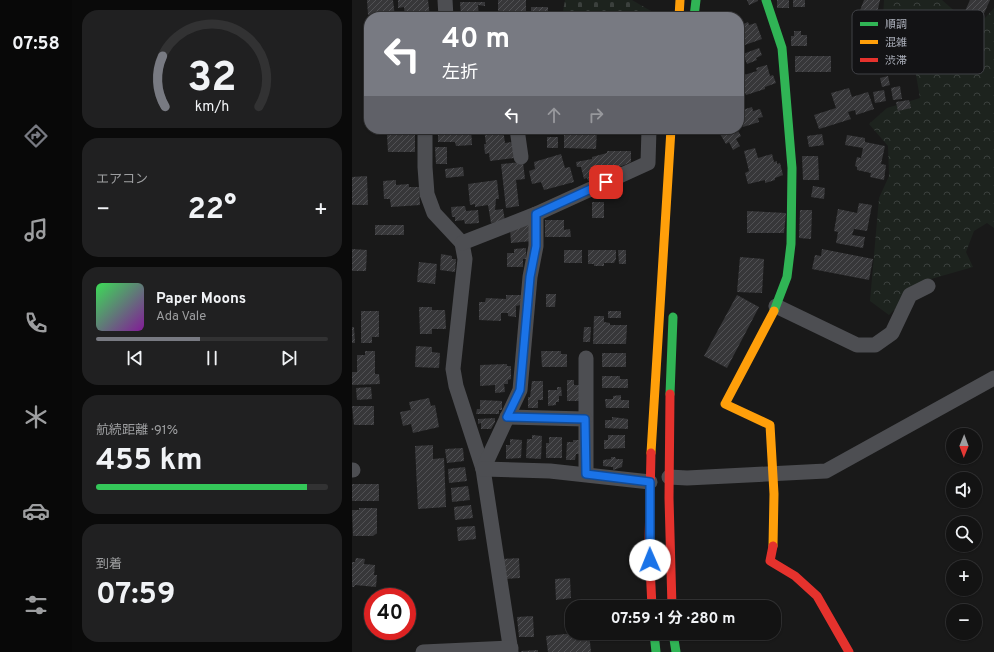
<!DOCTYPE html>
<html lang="ja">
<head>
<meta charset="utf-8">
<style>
	body { margin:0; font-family:Overpass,"Noto Sans JP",sans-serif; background:#202021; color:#f1f3f6; height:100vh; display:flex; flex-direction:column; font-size:15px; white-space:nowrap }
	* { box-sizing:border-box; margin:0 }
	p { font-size:13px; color:#9d9ea0 }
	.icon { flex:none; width:22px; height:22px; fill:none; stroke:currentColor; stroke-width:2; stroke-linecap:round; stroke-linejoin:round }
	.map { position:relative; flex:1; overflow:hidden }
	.side { display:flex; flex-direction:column; gap:10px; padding:10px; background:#0a0a0a; width:280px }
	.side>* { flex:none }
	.guide { position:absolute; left:12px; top:12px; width:380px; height:122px; border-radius:16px; box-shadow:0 1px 3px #0004,0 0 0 1px #323233; background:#787a82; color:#fff; overflow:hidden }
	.needle { width:26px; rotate:181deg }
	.buttons { position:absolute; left:594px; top:428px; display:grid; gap:8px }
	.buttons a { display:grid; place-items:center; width:36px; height:36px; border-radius:50%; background:#131313; box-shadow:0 1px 3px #0004,0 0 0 1px #323233; font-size:20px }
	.speed { position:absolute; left:12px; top:588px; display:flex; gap:8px; font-size:20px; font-weight:700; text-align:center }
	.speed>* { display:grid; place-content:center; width:52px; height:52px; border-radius:50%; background:#131313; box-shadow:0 1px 3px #0004,0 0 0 1px #323233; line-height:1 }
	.speed .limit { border:6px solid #d22; background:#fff; color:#111 }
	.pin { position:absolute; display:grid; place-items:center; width:34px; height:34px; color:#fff; margin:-17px; border-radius:8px; box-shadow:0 2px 6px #0006 }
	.me { position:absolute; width:44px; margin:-22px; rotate:359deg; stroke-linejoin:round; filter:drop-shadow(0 0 3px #0008) }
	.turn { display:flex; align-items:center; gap:14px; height:84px; padding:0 12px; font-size:18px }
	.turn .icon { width:52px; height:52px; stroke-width:2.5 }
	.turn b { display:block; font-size:28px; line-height:34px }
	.lanes { display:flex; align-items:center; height:38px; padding:0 12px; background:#0003; justify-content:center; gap:20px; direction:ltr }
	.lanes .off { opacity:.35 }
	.big { font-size:30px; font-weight:700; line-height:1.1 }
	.side .widget { flex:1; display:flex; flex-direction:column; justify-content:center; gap:6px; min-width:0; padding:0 14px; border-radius:16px; background:#202021 }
	.side .dial { align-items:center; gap:0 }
	.dial svg { height:104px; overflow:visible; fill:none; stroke:#323233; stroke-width:7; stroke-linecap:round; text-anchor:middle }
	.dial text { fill:#f1f3f6; stroke:none }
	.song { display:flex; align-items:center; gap:12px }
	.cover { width:48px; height:48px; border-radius:6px; background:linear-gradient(135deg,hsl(130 70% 55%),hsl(290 70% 35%)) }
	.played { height:4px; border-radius:2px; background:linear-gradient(90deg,#787a82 45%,#323233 45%) }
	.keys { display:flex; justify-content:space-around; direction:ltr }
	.heat { display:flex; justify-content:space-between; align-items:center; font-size:22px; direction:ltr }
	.charge { height:6px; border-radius:3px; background:linear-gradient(90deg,#34c759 91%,#323233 0) }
	.trip { position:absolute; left:213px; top:600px; width:216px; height:40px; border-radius:16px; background:#131313; box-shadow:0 1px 3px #0004,0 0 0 1px #323233; font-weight:700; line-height:40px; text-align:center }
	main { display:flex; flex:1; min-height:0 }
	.menu { display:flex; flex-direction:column; width:72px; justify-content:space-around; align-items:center; background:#080808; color:#9d9ea0 }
	.menu .icon { width:28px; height:28px }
	.menu .on { color:#787a82 }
	.menu b { font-size:18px; color:#f1f3f6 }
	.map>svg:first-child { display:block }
</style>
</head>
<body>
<main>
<nav class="menu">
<b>07:58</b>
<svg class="icon on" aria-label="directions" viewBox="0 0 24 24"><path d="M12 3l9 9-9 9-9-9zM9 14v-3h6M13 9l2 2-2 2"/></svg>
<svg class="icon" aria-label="music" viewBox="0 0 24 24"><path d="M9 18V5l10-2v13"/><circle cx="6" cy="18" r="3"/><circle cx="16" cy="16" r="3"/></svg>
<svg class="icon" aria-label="phone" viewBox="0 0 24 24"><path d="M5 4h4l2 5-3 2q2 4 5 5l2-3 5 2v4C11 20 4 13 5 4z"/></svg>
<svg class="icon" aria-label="climate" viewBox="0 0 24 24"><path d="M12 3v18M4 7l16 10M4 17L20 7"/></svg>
<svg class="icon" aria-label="car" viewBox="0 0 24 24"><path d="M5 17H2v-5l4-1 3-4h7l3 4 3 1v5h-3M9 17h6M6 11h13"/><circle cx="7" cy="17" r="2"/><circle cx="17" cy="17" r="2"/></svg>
<svg class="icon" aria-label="filters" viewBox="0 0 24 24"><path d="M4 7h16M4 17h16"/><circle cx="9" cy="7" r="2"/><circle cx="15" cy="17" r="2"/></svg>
</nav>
<section class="side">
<div class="widget dial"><svg viewBox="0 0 100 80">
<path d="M14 69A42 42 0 1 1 86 69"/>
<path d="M14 69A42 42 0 0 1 12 30" stroke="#787a82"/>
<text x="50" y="56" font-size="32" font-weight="700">32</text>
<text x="50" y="72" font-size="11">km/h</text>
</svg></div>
<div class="widget"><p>エアコン</p>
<div class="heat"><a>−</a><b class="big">22°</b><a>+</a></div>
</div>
<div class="widget">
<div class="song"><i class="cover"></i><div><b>Paper Moons</b><p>Ada Vale</p></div></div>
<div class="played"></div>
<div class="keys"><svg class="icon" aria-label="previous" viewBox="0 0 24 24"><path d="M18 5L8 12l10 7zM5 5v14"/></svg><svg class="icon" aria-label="pause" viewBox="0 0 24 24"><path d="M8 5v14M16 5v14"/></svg><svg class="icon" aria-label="next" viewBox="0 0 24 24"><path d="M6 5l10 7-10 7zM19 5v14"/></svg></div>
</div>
<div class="widget"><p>航続距離 · 91%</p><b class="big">455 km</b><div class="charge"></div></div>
<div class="widget"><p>到着</p><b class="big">07:59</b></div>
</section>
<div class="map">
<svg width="642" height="652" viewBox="0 0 642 652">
	<defs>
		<pattern id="forest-crowns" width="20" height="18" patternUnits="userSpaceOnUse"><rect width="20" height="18" fill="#1d231e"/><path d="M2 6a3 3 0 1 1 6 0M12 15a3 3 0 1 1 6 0" fill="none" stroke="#3b403d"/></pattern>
		<pattern id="cemetery-stones" width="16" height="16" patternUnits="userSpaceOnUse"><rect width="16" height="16" fill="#1d231e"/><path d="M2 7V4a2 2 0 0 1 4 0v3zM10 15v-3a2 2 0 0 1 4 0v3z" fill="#3b403d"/></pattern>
		<pattern id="building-hatch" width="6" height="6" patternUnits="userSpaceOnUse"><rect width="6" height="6" fill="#373739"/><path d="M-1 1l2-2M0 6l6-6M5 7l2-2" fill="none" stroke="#515154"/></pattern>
	</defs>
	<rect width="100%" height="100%" fill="#191919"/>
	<polygon fill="url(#forest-crowns)" points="532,0 590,0 623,29 642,8 642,228 635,223 622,231 614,252 621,267 572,281 537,315 518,301 527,198 537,176 536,146 517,124 535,108 568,98 563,69 531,18"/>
	<polygon fill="url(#cemetery-stones)" points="213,0 280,0 304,14 304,17 210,17"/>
	<g fill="url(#building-hatch)">
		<polygon points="15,0 41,0 43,17 31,17 31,14 16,15"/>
		<polygon points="46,0 76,0 78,17 53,17 52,7 46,8"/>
		<rect x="146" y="0" width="28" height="16"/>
		<polygon points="395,0 406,0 406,1 397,5"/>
		<rect x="425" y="0" width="12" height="8"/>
		<rect x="441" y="0" width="12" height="7"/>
		<polygon points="512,0 528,0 525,13 529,13 524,31 505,27 507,18 505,18"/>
		<polygon points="618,0 638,0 630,18 613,11"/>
		<polygon points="108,2 133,2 133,6 126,5 127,17 109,17"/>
		<rect x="179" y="7" width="17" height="10"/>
		<polygon points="396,22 397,25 404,23 410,39 387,47 387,26"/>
		<polygon points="442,31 449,31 449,35 455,35 455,46 439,46 439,36 442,36"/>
		<polygon points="407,48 410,55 404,58 405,60 395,64 391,54"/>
		<rect x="443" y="56" width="36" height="16"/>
		<polygon points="415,65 418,76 421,75 424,83 413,87 413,89 394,95 393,93 388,95 387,70 389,76 405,71 404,68"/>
		<polygon points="536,76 538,85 530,87 528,78"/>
		<polygon points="548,86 550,99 541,100 539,88"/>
		<polygon points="497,88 500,97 516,92 522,109 504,115 503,110 496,112 499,119 467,129 462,115 484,108 479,93"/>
		<polygon points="532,90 534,101 523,103 521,92"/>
		<polygon points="557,100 559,108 546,111 544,102"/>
		<polygon points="400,107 401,111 408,109 411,117 406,118 407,122 391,127 387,111"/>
		<polygon points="22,129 30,129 29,135 22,134"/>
		<polygon points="119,129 120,145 104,146 103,142 86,142 86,130"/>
		<polygon points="132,129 151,129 153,143 160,142 162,158 138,161 137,153 133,154 132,144 134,144"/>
		<polygon points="212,129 245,129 244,149 212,148"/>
		<polygon points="365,129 385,129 389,136 384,139 388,146 381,150 377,142 374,144"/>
		<polygon points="55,130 56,135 63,135 63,152 36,152 35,135 47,132 47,131"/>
		<polygon points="470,134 472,145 457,147 455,136"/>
		<polygon points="495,135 513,138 513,142 533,146 529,164 534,165 532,180 518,177 519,173 505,170 505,167 503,166 505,157 509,158 511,148 493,145"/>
		<rect x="195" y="137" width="11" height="11"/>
		<polygon points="83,147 95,147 95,164 84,164"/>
		<polygon points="403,148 406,158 420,154 422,162 425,161 425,164 428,163 431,175 423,178 423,180 413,183 413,180 396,184 393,173 397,171 392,151"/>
		<polygon points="255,151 279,151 279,162 236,181 235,178 232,179 229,167 225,167 224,162 240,159 240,157 255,153"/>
		<polygon points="209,154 213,168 218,167 222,182 192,190 189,182 180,184 177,171 183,169 182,162"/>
		<polygon points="450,156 466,156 467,180 451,180"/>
		<polygon points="171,162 173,179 164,180 167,206 154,208 149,164"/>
		<polygon points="111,167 112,176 94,178 93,169"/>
		<polygon points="15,176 16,205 0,205 0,177"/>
		<polygon points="44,180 44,185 57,184 57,187 67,187 68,205 39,207 38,199 32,199 31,181"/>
		<polygon points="145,180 147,199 144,199 143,210 151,209 153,221 139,223 136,205 123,207 123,204 118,205 116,184"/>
		<polygon points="461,186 473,188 472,199 459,197"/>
		<rect x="240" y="202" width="12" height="16"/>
		<polygon points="507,203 520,205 515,231 502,229 500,235 513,237 511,248 484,243 486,232 482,231 486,209 505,213"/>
		<polygon points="113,206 114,211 126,210 127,223 113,224 112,220 103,221 103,217 100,217 99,207"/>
		<polygon points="448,210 460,210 459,239 447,238"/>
		<polygon points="395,211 434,213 432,233 395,233"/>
		<polygon points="178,220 180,241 159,243 158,229"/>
		<polygon points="193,220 212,220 212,230 218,229 219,237 193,237"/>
		<rect x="23" y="225" width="29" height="10"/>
		<polygon points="174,248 174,259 171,259 171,267 155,267 155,253 162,253 162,249"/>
		<polygon points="0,249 15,250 14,271 0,271"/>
		<polygon points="470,249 521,259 517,280 460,269 463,255 469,256"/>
		<rect x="212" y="250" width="18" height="13"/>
		<polygon points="236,250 264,250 264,259 262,263 252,263 252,266 242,266 242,264 236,264"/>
		<polygon points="266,250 274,250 274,264 267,264"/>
		<polygon points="89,254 100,256 100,259 104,259 103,272 88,270"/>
		<polygon points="388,257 412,259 410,293 385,292"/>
		<polygon points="67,262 85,264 83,284 65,282"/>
		<polygon points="194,294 204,294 203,307 194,307"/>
		<polygon points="154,295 169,295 169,305 164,306 164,317 156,316 156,313 149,313 149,321 127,320 127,302 133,302 134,298 154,299"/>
		<polygon points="385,295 407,307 375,368 352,356"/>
		<polygon points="67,307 80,307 80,310 93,310 94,329 80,329 80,334 68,334"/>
		<polygon points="9,311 27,311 27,337 20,337 20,343 9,343"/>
		<rect x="256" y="311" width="13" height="7"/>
		<polygon points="242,316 252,316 252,322 258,323 258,325 275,325 274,344 241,344"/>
		<polygon points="0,327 2,327 3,343 0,343"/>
		<polygon points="232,327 239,327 238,342 231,342"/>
		<polygon points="64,346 80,347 80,352 88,353 87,368 63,367"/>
		<polygon points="13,351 23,351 23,374 27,374 28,384 0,385 0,372 5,372 5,355 13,355"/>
		<polygon points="189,351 209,351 209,354 215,354 215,367 190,367"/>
		<rect x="250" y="353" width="24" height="14"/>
		<polygon points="155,364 155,366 159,366 159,379 156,380 156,384 152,384 153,392 143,393 143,385 128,386 128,365"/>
		<polygon points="250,376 268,376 268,379 276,379 276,388 250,388"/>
		<polygon points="215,380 222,380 222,385 229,385 229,401 215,401"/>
		<polygon points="180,381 191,381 191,400 186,400 186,408 176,408 176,397 178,397"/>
		<polygon points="19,387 20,399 5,400 4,388"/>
		<polygon points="205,387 209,387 210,396 207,396 207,402 204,402 204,405 196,406 196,390 205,390"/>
		<polygon points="269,395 269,400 277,400 277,408 254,408 253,399 261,399 261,396"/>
		<polygon points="77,398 79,406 83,405 87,427 61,433 59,424 51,426 48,412 59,410 57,402"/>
		<polygon points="128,400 150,401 150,410 147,410 147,414 124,414 125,409 128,409"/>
		<polygon points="0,406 22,406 22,425 2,425"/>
		<polygon points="260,417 276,419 276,429 253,428 253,420 260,420"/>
		<polygon points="143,418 143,422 139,429 129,429 129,423 126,424 126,419"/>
		<polygon points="180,435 190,436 189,459 174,458 175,439 180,439"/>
		<polygon points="256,435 273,435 273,448 252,449 252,440 256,440"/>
		<polygon points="197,437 210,437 210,458 194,458 194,443 197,443"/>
		<polygon points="158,439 170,440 169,458 154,459 154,445 158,445"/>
		<polygon points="221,440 227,440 227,454 224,454 223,460 214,460 215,442 221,442"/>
		<polygon points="81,445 81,459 92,458 94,507 66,509 63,446"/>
		<polygon points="111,448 112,461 95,463 93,449"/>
		<polygon points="259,457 263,457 264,459 271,459 270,467 261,470 261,467 251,466 251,460 259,459"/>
		<polygon points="113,467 115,481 97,483 96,469"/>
		<rect x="0" y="484" width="27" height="17"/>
		<polygon points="116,486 118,500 100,502 99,488"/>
		<polygon points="119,505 121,518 103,520 102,507"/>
		<polygon points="7,508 25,508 25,533 21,536 1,536 0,510 7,510"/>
		<polygon points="123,526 124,539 106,541 105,527"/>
		<polygon points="4,558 13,559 12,564 23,565 22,575 25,575 24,587 3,585 2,587 0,587 0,562 3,562"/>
		<polygon points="167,558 168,578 153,579 151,559"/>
		<polygon points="218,578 219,598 204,600 203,579"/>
		<polygon points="181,616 182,637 167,637 165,617"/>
		<polygon points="223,633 237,633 239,652 196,652 194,636"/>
		<polygon points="186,650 186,652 169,652 169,651"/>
	</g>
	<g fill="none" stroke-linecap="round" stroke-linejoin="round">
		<g stroke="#4d4e52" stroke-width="15">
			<polyline points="93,0 94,17"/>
			<polyline points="73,129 73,167 75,194 82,213 110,243 113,259 101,369 104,386 131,469 159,652"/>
			<polyline points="165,129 169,157"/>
			<polyline points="110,243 184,214 296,163 297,129"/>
			<polyline points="424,306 505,345 523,345 540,333 558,295 576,286"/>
			<polyline points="234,358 234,474"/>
			<polyline points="155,417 233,419"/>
			<polyline points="131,469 168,390 178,277 184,246 184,214"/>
			<polyline points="131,469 198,471 298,482"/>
			<polyline points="0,470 1,470"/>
			<polyline points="317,477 335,478 474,471 642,378"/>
			<polyline points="71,652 159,648"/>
		</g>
		<g stroke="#30b455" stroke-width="9">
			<polyline points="414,0 430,48 440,168 439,244 435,277 422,311"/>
			<polyline points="342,17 344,0"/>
			<polyline points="318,394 321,317"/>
			<polyline points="302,633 304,652"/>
			<polyline points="321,633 324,652"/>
		</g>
		<g stroke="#ff9f0a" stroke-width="9">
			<polyline points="327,17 328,0"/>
			<polyline points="299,453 319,129"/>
			<polyline points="421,546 422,494 418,425 373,404 422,311"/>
		</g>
		<g stroke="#e5322d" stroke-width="9">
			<polyline points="318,394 317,498 320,607"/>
			<polyline points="299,453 297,545 300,607"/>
			<polyline points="421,546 418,561 443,576 465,596 497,652"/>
		</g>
	</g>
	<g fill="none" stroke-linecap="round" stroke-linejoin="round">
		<g stroke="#114b97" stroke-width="10">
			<polyline id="route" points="254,182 184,214 184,246 178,277 168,390 155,417 233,419 234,474 298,482 298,560"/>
		</g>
		<use href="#route" stroke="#1a73e8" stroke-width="7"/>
	</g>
	<rect x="500" y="10" width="132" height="64" rx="6" fill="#131315" stroke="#414247" stroke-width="1"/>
	<rect x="508" y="22" width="18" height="4" fill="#30b455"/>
	<rect x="508" y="40" width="18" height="4" fill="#ff9f0a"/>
	<rect x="508" y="58" width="18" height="4" fill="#e5322d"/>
	<g font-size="11" fill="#abafba">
		<text x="533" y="28">順調</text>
		<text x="533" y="46">混雑</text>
		<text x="533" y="64">渋滞</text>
	</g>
</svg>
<div class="buttons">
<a><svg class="needle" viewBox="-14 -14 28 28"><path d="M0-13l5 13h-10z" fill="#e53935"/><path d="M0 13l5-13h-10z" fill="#9d9ea0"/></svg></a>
<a><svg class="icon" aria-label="sound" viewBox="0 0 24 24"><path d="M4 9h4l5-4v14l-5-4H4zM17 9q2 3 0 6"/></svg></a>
<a><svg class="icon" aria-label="search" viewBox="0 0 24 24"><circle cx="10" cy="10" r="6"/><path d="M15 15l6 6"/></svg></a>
<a>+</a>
<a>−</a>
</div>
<div class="speed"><div class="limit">40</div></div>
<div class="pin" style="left:254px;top:182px;background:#d93025"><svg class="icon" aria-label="arrive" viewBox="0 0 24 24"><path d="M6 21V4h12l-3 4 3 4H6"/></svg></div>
<svg class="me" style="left:298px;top:560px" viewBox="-20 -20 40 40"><circle r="19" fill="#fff"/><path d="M0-13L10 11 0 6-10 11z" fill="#1a73e8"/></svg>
<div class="trip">07:59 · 1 分 · 280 m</div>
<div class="guide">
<div class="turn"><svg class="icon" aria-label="left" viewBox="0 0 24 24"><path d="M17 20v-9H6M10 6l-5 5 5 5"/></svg><div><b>40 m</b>左折</div></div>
<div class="lanes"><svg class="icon" aria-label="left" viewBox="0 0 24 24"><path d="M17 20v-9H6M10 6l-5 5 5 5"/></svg><svg class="icon off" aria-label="ahead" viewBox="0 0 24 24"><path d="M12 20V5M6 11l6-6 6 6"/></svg><svg class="icon off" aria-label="right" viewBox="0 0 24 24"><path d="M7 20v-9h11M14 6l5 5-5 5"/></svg></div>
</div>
</div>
</main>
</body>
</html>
